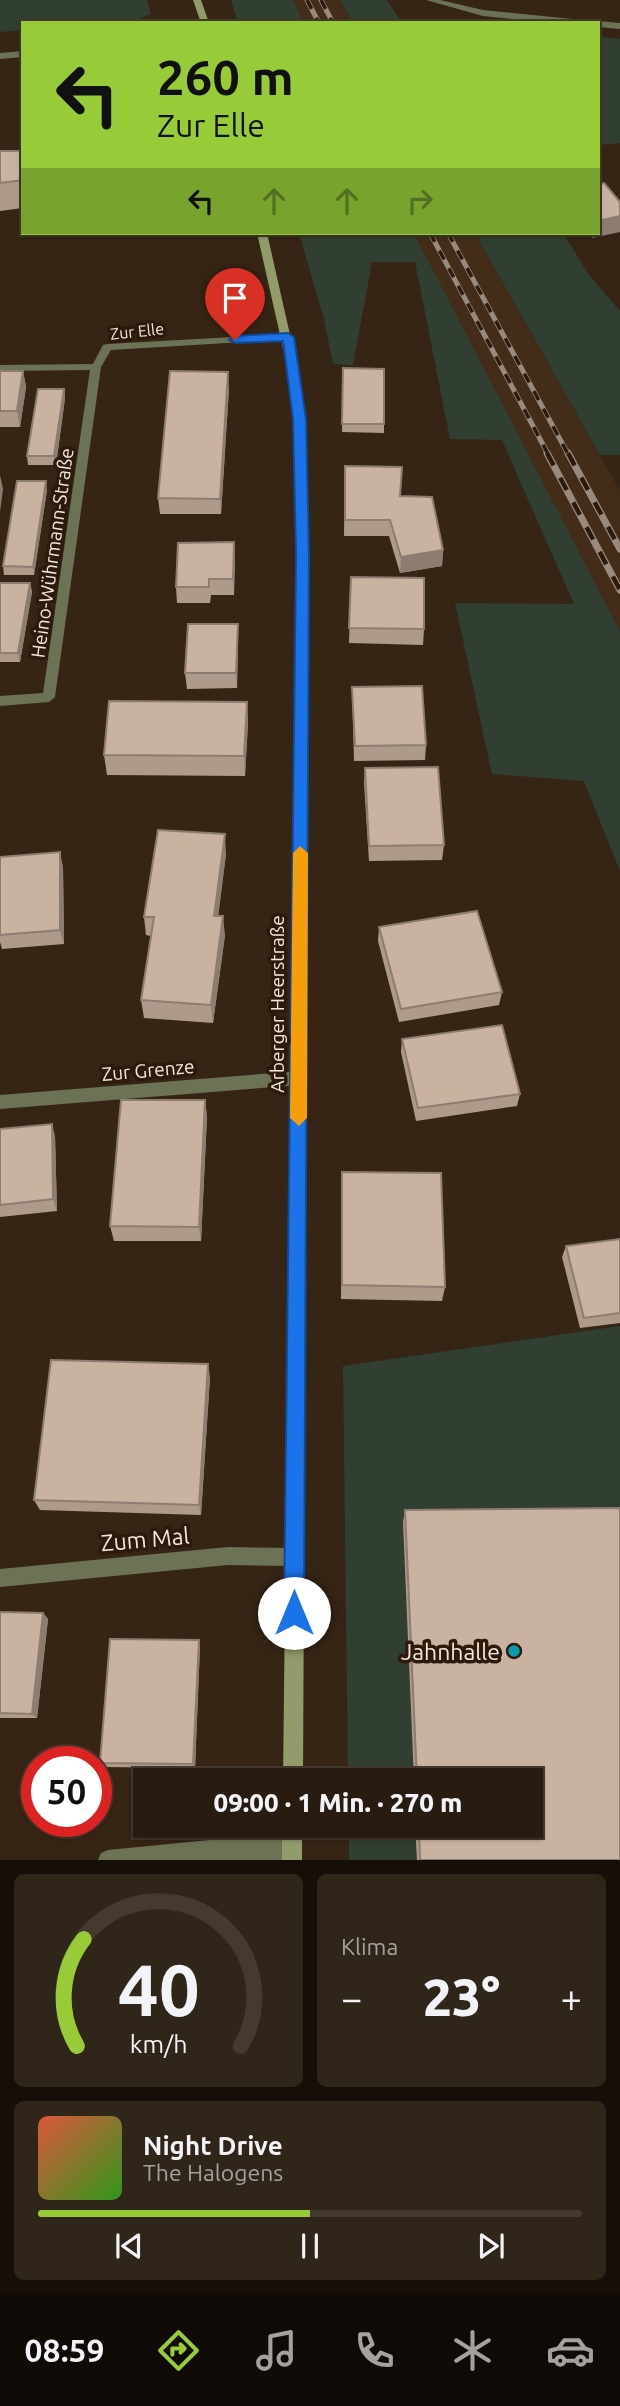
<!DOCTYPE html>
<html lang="de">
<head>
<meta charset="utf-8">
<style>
	body { margin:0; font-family:Ubuntu,sans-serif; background:#302519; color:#f1f3f6; height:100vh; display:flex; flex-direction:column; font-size:26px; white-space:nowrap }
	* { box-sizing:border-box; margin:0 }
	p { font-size:23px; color:#a5a19f }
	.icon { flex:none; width:38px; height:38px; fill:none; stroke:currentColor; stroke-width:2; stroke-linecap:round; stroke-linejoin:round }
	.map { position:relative; height:1860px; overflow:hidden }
	.drawer { display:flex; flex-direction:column; gap:14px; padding:14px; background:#160f09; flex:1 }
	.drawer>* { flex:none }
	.banner { position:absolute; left:21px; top:21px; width:579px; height:214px; border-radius:0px; box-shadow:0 2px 5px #0004,0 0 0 2px #443a30; background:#97cc38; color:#111; overflow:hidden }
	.speed { position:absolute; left:21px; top:1746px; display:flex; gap:14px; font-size:35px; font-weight:700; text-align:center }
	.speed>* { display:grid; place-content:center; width:91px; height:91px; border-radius:50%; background:#281c10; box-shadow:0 2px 5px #0004,0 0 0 2px #443a30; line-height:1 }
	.speed .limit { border:10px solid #d22; background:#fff; color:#111 }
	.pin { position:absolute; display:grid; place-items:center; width:60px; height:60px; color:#fff; margin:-72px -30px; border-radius:50% 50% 50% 0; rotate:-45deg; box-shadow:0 0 7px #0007 }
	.pin .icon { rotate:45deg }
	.me { position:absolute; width:77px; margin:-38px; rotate:0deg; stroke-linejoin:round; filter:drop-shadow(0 0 5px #0008) }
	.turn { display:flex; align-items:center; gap:24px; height:147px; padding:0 21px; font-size:32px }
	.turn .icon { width:91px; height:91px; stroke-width:2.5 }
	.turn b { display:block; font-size:49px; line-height:60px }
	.lanes { display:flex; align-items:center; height:66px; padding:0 21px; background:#0003; justify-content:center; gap:35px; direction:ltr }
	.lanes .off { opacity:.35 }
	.big { font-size:52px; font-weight:800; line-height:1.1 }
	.drawer .card { flex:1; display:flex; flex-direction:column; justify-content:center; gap:10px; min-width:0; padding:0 24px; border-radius:10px; background:#302519 }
	.drawer .dial { align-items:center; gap:0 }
	.dial svg { height:182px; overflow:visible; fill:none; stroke:#443a30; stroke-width:7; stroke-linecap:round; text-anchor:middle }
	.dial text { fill:#f1f3f6; stroke:none }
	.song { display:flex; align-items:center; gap:21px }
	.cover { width:84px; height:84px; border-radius:10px; background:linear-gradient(135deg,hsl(10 70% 55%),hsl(110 70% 35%)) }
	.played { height:7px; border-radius:4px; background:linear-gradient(90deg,#97cc38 50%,#443a30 50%) }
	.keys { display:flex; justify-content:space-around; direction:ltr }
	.heat { display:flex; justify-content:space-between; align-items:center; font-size:38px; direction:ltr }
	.drawer .tiles { flex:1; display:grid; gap:14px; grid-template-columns:1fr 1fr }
	.card:last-child { grid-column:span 2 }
	.trip { position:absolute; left:133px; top:1768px; width:410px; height:70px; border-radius:0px; background:#281c10; box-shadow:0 2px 5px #0004,0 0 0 2px #443a30; font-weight:800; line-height:70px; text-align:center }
	.dock { display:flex; height:112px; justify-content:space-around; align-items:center; background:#100b06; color:#a5a19f }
	.dock .icon { width:49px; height:49px }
	.dock .active { color:#97cc38 }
	.dock b { font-size:32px; color:#f1f3f6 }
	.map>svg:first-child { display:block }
</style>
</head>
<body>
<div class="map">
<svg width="620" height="1860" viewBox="0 0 620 1860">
	<rect width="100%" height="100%" fill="#362515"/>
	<g fill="#432d18">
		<polygon points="293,0 340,0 353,23 304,23"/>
		<polygon points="414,233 475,233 620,491 620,631"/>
	</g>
	<g fill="#303f31">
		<polygon points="0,0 147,0 151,14 131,22 117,23 23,23 23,30 0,32"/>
		<polygon points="231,0 293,0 304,23 238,23"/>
		<polygon points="340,0 387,0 402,23 353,23"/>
		<polygon points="599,37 620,39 620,143 599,145"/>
		<polygon points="299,233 414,233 620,631 620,871 584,781 492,774 455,603 574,604 502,440 450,439 415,262 372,262 353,365 333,364 324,319"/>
		<polygon points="475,233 563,233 589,275 620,311 620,455 600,455"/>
		<polygon points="620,1326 620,1860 349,1860 349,1825 530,1825 530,1780 348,1780 343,1366"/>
	</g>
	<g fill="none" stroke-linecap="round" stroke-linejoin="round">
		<g fill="#6c7254" fill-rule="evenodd">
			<polygon points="426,0 440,0 483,10 582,20 586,23 554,23 483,16"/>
			<polygon points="598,21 620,23 620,29 598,27 598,23 595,23"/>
			<polygon points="288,334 293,337 292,339 111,350 101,367 55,697 49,702 0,706 0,696 43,693 90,370 0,371 0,365 93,364 103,345 107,344"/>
			<polygon points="299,1071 304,1073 306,1078 304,1083 299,1085 0,1109 0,1095"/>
			<polygon points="228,1547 294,1548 300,1551 303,1557 300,1563 294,1566 228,1565 0,1587 0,1569"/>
			<polygon points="220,1839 292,1840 299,1843 302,1850 299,1857 292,1860 98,1860 101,1853 108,1850"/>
		</g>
		<polygon fill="#6c7254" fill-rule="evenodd" points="23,51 23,57 0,59 0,53"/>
		<g fill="#929c6b" fill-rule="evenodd">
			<polygon points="193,0 201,0 209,23 201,23"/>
			<polygon points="257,233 267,233 300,379 305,419 309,555 303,1780 283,1780 297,555 295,419 290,379"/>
			<rect x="282" y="1825" width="20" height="35"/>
		</g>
		<g stroke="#988a7d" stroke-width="5">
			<g id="rail-far1">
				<polyline points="307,0 319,23"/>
				<polyline points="321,0 333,23"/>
				<polyline points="430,233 548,454"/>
				<polyline points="448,233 568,454"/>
			</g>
		</g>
		<g stroke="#988a7d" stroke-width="7">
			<g id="rail">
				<polyline points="547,453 620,590"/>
				<polyline points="568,453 620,549"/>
			</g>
		</g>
		<use href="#rail-far1" stroke="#2c1b0c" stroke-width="3.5" stroke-dasharray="10" stroke-linecap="butt"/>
		<use href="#rail" stroke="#2c1b0c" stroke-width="4.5" stroke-dasharray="14" stroke-linecap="butt"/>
	</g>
	<g fill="#ad9a8a">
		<polygon points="0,151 23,151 23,208 0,211"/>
		<polygon points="343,368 384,424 384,433 342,432"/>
		<polygon points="0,371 23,371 26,387 20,427 0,427"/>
		<polygon points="229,388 221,514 160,514 158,498"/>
		<polygon points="64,389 65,398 56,465 28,465 27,456"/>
		<polygon points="345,466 400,496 443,550 442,566 400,573 389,536 344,536"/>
		<polygon points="47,490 34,575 4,575 3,566"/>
		<polygon points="235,558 234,595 211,595 210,603 177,603 176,587"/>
		<polygon points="351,577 424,629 423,645 349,643"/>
		<polygon points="0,583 30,583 32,592 20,662 0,662"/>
		<polygon points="238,624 238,640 237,688 187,689 185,673"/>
		<polygon points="352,687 426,745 425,760 354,761"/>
		<polygon points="247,702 248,722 245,776 107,775 104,755"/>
		<polygon points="365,768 444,845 442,860 369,861 364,783"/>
		<polygon points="226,854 218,916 225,935 213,1023 144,1018 141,1000 151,936 146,935 144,917"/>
		<polygon points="0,857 63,867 64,944 2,949 0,942"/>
		<polygon points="379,927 502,992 499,1005 399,1022 378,941"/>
		<polygon points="402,1039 520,1094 517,1106 416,1121 401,1052"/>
		<polygon points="205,1100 207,1117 201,1241 114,1241 110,1226"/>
		<polygon points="0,1129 55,1136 57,1211 0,1217"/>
		<polygon points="342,1172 445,1287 442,1301 341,1299"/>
		<polygon points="620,1239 620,1323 580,1328 562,1257 566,1246"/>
		<polygon points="210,1377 201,1515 40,1510 34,1500"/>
		<polygon points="405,1510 620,1860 417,1860 415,1825 530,1825 530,1780 414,1780 403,1522"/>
		<polygon points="0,1612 43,1613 48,1619 37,1718 0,1718"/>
		<polygon points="200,1646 195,1768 104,1767 100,1763"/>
	</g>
	<g fill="#8d7d70">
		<polygon points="620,216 620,232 592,238 593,233 598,233 598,221"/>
		<polygon points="23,371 26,387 20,427 17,411"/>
		<polygon points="228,372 229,388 221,514 220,499"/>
		<polygon points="64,389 65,398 56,465 54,456"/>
		<polygon points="0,475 3,489 0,512"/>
		<polygon points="46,481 47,490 34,575 33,567"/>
		<polygon points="234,542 235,558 234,595 233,579"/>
		<polygon points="443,550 442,566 400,573 401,557"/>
		<polygon points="30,583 32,592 20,662 18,653"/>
		<polygon points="238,624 238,640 237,688 236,673"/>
		<polygon points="247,702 248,722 245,776 244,756"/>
		<polygon points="225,834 226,854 216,934 214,916"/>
		<polygon points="60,852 63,867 64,944 60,930"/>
		<polygon points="223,916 225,935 213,1023 211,1005"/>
		<polygon points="205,1100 207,1117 201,1241 199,1227"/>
		<polygon points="52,1124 55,1136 57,1211 53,1199"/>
		<polygon points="208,1364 210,1377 201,1515 199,1505"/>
		<polygon points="43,1613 48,1619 37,1718 32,1714"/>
		<polygon points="199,1640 200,1646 195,1768 193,1764"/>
	</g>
	<g fill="#c9b3a0" stroke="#8d7d70" stroke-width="2">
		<polygon points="0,151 23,151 23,180 0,183"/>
		<polygon points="604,183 620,202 620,216 598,221 598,184"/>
		<polygon points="343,368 384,369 384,424 342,424"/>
		<polygon points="0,371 23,371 17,411 0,411"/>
		<polygon points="170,371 228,372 220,499 158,498"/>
		<polygon points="38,389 64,389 54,456 27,456"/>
		<polygon points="345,466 402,467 400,496 432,497 443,550 401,557 390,520 345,520"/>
		<polygon points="17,481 46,481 33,567 3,566"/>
		<polygon points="234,542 233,579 209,579 209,587 176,587 178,543"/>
		<polygon points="351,577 424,578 424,629 349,628"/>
		<polygon points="0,583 30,583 18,653 0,653"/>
		<polygon points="188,624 238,624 236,673 185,673"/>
		<polygon points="422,686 426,745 355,746 352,687"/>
		<polygon points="109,701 247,702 244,756 104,755"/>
		<polygon points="438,767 444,845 369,846 365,768"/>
		<polygon points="158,830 225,834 214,916 223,916 211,1005 141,1000 154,917 144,917"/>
		<polygon points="60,852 60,930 0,935 0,857"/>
		<polygon points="477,911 502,992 401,1009 379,927"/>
		<polygon points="502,1025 520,1094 418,1108 402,1039"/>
		<polygon points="121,1100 205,1100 199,1227 110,1226"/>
		<polygon points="52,1124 53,1199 0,1205 0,1129"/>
		<polygon points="342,1172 441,1173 445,1287 342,1285"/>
		<polygon points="620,1239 620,1313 584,1318 566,1246"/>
		<polygon points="51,1360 208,1364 199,1505 34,1500"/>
		<polygon points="620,1508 620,1860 420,1860 419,1825 530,1825 530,1780 417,1780 405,1510"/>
		<polygon points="0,1612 43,1613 32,1714 0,1713"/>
		<polygon points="110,1639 199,1640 193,1764 100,1763"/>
	</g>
	<polygon fill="#1a73e8" stroke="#114b97" stroke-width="2" points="288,333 294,337 306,419 309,555 304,1613 301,1620 294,1623 287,1620 284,1613 296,555 293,419 283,341 235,343 229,340 235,336"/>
	<polygon fill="#f59e0b" points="300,846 308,853 307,1118 299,1126 290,1118 293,853"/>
	<circle fill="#0f9aa8" stroke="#2c1b0c" stroke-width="2.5" cx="514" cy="1651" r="7"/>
	<g text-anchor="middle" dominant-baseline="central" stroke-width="7" stroke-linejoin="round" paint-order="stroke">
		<g font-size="16" fill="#f3e7dd" stroke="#2c1b0c">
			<text transform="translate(137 331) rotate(-6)">Zur Elle</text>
		</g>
		<g font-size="19" fill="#f3e7dd" stroke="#2c1b0c">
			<text transform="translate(52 553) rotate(-82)">Heino-Wührmann-Straße</text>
			<text transform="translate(277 1004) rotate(-90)">Arberger Heerstraße</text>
			<text transform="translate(148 1070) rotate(-5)">Zur Grenze</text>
		</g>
		<g font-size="23" fill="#f3e7dd" stroke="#2c1b0c">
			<text transform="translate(145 1539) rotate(-5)">Zum Mal</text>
		</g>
		<g font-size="23" fill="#f3e7dd" stroke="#2c1b0c" text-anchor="end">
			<text x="500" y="1651">Jahnhalle</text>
		</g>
	</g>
</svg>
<div class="speed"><div class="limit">50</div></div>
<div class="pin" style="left:235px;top:340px;background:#d93025"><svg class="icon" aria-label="arrive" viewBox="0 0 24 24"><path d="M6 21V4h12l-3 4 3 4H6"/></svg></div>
<svg class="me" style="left:294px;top:1613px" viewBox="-20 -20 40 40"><circle r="19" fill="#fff"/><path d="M0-13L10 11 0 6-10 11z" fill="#1a73e8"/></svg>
<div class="trip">09:00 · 1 Min. · 270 m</div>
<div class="banner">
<div class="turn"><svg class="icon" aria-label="left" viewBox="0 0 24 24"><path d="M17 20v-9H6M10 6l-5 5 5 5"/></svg><div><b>260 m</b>Zur Elle</div></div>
<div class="lanes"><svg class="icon" aria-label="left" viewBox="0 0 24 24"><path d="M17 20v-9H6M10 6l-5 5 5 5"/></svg><svg class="icon off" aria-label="ahead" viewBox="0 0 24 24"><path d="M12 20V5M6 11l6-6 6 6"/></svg><svg class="icon off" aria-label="ahead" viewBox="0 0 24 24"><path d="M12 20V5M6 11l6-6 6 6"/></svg><svg class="icon off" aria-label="right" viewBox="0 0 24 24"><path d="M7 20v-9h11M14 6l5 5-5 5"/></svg></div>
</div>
</div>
<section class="drawer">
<div class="tiles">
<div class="card dial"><svg viewBox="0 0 100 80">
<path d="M14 69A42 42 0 1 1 86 69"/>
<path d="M14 69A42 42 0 0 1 17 22" stroke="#97cc38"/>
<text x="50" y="56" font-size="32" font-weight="700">40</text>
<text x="50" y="72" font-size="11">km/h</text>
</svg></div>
<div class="card"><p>Klima</p>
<div class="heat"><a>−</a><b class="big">23°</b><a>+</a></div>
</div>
<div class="card">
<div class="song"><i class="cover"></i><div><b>Night Drive</b><p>The Halogens</p></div></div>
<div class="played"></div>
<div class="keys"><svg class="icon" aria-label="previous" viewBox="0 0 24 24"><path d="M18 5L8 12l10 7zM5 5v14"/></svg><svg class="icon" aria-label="pause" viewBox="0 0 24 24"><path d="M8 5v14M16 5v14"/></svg><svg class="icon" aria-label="next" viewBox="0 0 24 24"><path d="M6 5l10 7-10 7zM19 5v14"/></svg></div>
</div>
</div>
</section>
<nav class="dock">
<b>08:59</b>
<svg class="icon active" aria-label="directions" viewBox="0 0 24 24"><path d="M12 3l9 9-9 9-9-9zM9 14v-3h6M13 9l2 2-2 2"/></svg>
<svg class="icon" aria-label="music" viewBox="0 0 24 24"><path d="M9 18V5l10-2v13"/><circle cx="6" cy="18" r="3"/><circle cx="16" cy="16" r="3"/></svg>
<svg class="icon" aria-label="phone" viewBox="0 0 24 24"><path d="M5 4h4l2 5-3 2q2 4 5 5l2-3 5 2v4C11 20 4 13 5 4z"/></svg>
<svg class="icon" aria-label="climate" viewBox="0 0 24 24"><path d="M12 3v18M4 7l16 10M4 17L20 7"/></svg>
<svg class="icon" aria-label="car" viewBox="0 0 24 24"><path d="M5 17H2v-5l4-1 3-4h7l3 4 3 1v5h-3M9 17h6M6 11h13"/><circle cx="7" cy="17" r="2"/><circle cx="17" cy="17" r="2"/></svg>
</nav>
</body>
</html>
